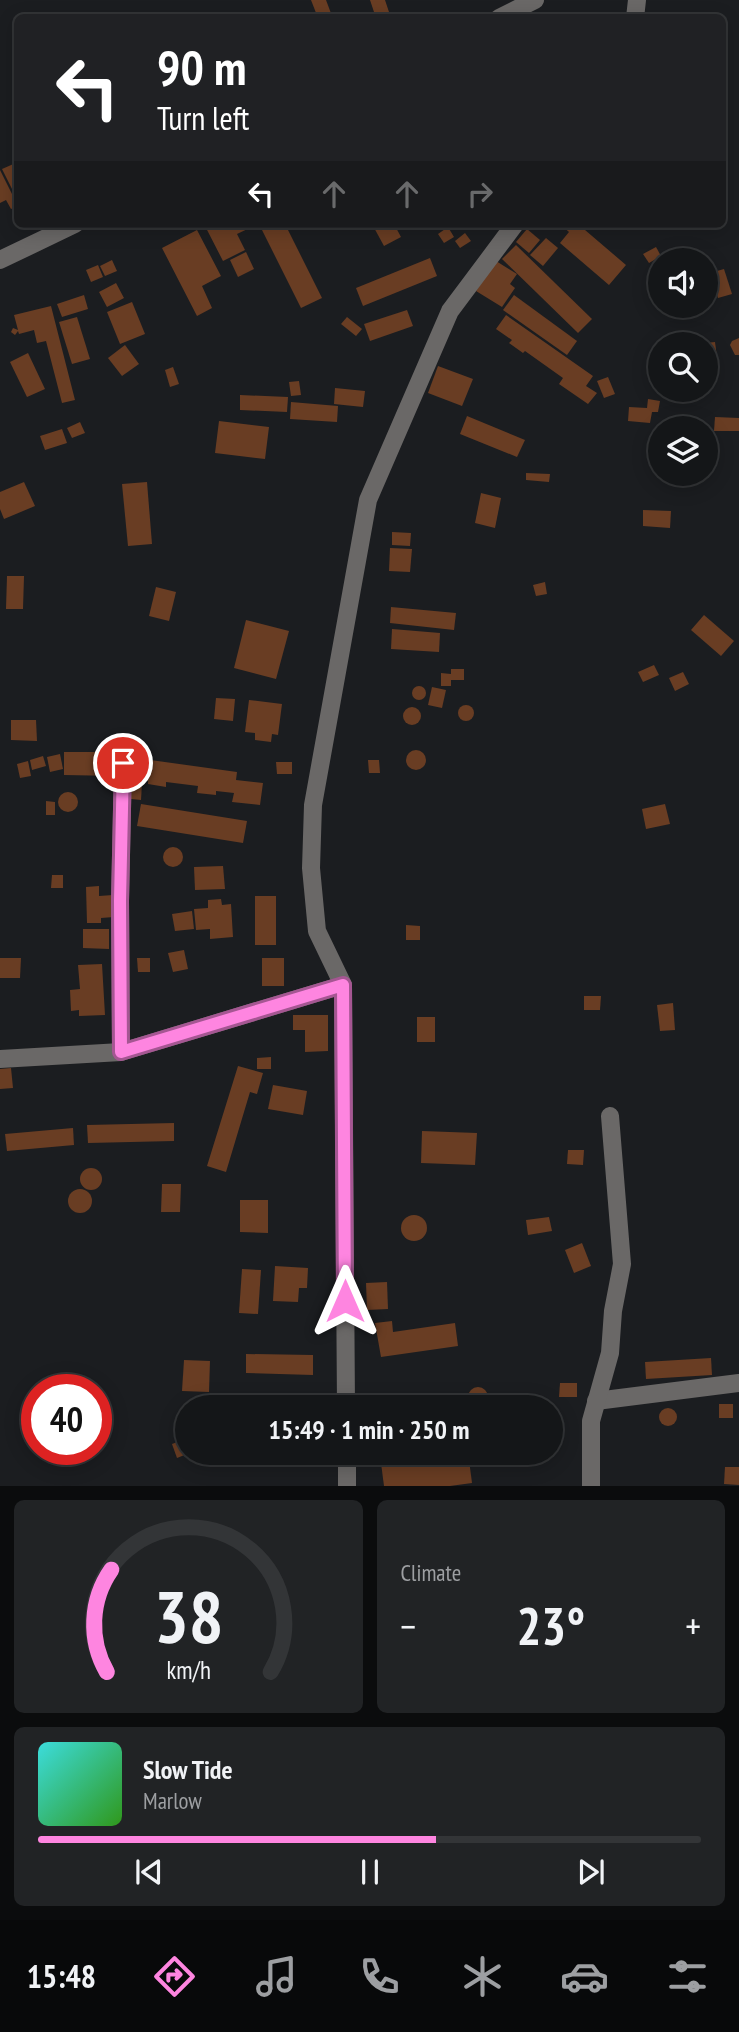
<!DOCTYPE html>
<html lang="en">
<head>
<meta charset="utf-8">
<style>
	body { margin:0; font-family:"PT Sans Narrow",sans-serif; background:#212325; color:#f1f3f6; height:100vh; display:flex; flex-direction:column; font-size:26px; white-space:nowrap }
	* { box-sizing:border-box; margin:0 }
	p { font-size:23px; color:#9d9fa2 }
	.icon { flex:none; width:38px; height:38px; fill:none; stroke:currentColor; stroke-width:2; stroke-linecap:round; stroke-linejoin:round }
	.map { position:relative; height:1486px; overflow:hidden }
	.details { display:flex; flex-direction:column; gap:14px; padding:14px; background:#0b0c0d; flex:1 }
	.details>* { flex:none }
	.hud { position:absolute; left:14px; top:14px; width:712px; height:214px; border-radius:10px; box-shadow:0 4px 18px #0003,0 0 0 2px #333537; background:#202124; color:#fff; overflow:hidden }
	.buttons { position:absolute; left:648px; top:248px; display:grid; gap:14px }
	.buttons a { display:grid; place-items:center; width:70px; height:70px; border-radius:50%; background:#141618; box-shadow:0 4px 18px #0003,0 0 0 2px #333537; font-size:35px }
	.speed { position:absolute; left:21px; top:1374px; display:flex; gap:14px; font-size:35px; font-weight:700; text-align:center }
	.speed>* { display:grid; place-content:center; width:91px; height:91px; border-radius:50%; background:#141618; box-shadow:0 4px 18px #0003,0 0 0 2px #333537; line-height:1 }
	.speed .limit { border:10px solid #d22; background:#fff; color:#111 }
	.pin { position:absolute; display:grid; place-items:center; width:60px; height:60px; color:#fff; margin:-30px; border:4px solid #fff; border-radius:50%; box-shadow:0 2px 7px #0007 }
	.me { position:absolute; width:77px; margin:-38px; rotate:0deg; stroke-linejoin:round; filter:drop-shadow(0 0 5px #0008) }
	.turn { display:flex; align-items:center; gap:24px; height:147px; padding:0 28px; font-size:32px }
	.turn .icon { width:91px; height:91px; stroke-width:2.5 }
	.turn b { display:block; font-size:49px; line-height:60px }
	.lanes { display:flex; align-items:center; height:66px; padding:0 28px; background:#0003; justify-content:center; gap:35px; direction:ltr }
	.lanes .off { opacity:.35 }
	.big { font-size:52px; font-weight:700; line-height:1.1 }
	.details .card { flex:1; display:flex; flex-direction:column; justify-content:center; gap:10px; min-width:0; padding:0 24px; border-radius:10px; background:#212325 }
	.details .dial { align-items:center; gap:0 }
	.dial svg { height:182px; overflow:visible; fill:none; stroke:#333537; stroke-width:7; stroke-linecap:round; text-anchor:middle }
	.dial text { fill:#f1f3f6; stroke:none }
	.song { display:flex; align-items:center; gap:21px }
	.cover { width:84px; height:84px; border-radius:10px; background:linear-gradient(135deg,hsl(180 70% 55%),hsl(110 70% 35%)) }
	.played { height:7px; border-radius:4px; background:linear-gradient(90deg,#fe85e0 60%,#333537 60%) }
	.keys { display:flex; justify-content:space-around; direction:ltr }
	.heat { display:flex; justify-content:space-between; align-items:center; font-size:38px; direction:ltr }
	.details .tiles { flex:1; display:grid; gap:14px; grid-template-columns:1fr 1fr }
	.card:last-child { grid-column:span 2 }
	.trip { position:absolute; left:175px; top:1395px; width:388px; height:70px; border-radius:35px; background:#141618; box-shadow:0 4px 18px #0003,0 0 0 2px #333537; font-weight:700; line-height:70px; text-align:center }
	.dock { display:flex; height:112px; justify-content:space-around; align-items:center; background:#08090a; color:#9d9fa2 }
	.dock .icon { width:49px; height:49px }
	.dock .selected { color:#fe85e0 }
	.dock b { font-size:32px; color:#f1f3f6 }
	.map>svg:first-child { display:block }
</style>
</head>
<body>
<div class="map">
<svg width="739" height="1486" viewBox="0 0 739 1486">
	<rect width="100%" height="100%" fill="#1b1d20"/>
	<g fill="#693d23">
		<polygon points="311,0 326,0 332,16 318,18"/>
		<polygon points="370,0 385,0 391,18 376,18"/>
		<polygon points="18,162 18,192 14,193 2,169"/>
		<polygon points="0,170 18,206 11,209 6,200 0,203"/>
		<polygon points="204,224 258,224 237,234 245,250 223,261"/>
		<polygon points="259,224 285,224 322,298 301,308"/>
		<polygon points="372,224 394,224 401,237 384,246"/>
		<polygon points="560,224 578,224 626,265 609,285 560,243 569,232"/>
		<polygon points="448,227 454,237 444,243 438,234"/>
		<polygon points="527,229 540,240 529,253 516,242"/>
		<polygon points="197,230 221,276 202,286 212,308 197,316 162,248"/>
		<polygon points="465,233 471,241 460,248 455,241"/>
		<polygon points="546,238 558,248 543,266 530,255"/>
		<polygon points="516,245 592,319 578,333 502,259"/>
		<polygon points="656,247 661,256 649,263 643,254"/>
		<polygon points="246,252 254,269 238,277 230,260"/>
		<polygon points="430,258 437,276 363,306 356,288"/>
		<polygon points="112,260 117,271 105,276 100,266"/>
		<polygon points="496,261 517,274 510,284 515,288 502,307 476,291"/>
		<polygon points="98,265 103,277 91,282 86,270"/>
		<polygon points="724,269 732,294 718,298 710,273"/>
		<polygon points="116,283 124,298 107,307 99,292"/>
		<polygon points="84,295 88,309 62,317 57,304"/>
		<polygon points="514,295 577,341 567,355 503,310"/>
		<polygon points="132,302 145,334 120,344 107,312"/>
		<polygon points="51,306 75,400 62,403 46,341 37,343 34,330 19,334 18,331 15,335 11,332 13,328 18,330 14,315"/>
		<polygon points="407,310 413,326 370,341 364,324"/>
		<polygon points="506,315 593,376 586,386 597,393 588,404 559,384 563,378 525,351 523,353 509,343 512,340 496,329"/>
		<polygon points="77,317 90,359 72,364 59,322"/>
		<polygon points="347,317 362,329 356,336 341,324"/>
		<polygon points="739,338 739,355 735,355 730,345 732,341"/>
		<polygon points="715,342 717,357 705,359 705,343"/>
		<polygon points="125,345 139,364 122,376 108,358"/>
		<polygon points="28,353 45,389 27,397 10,362"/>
		<polygon points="438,366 473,379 462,406 428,393"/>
		<polygon points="173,367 179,384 170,387 165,370"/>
		<polygon points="608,377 615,394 604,398 597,381"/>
		<polygon points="299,381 301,395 291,396 289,382"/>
		<polygon points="335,388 365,391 363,407 334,404"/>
		<polygon points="240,395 288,397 287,412 240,410"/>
		<polygon points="648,399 660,401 658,412 652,412 650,423 628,421 629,407 647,408"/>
		<polygon points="291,402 338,406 337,422 290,419"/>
		<polygon points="467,416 525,440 517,457 460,434"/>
		<polygon points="715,417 739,418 739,431 714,431"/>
		<polygon points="219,421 269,427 265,459 215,453"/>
		<polygon points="80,422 85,433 72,438 67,428"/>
		<polygon points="62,429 67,443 45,450 40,436"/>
		<polygon points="526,473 550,474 549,482 526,480"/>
		<polygon points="24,482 35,506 4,519 0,509 0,492"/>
		<polygon points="147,482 152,544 128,546 122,484"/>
		<polygon points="481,493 501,498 495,528 475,523"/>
		<polygon points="643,510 671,511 670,528 643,526"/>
		<polygon points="392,532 411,533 410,546 392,545"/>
		<polygon points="390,548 412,549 410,572 389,571"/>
		<polygon points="7,576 24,576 23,609 6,609"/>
		<polygon points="545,582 547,594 536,596 533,585"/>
		<polygon points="156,587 176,592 169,621 149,616"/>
		<polygon points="391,607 456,613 454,630 390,623"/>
		<polygon points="704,615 734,641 721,656 691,630"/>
		<polygon points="246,620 289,631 276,679 234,668"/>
		<polygon points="392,629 440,633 439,652 391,649"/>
		<polygon points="654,665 659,675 643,682 638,672"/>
		<polygon points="451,669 464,669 464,680 451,680 451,686 441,686 441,673 451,674"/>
		<polygon points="683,672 689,684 675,691 669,678"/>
		<circle cx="419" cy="693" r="7"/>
		<polygon points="432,687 446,690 442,708 428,705"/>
		<polygon points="216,698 235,699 233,721 214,719"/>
		<polygon points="249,700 282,704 278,735 272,734 271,742 255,740 255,733 245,732"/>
		<circle cx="466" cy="713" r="8"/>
		<circle cx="412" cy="716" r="9"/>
		<polygon points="11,720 36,720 37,741 11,740"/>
		<circle cx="416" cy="760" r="10"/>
		<polygon points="64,752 117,752 117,776 64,775"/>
		<polygon points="60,754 63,769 50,772 47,757"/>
		<polygon points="43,756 46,766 32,770 30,760"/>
		<polygon points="136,758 237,772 236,780 263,783 260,805 232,802 234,793 216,791 216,795 197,793 198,786 166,782 166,787 148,784 148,781 133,779"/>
		<polygon points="368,760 379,760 380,773 369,773"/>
		<polygon points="28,761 31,776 20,778 17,764"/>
		<polygon points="276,762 292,762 292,774 277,774"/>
		<polygon points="131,782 142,783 141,800 131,799"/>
		<circle cx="68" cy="802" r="10"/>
		<polygon points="46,801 55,802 55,815 46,815"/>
		<polygon points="141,804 247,821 243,843 137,826"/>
		<polygon points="665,804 670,824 646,829 642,809"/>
		<circle cx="173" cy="857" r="10"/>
		<polygon points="223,866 225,889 195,890 194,867"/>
		<polygon points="52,875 63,875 63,888 51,888"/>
		<polygon points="99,886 99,896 113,895 114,917 101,918 101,923 87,923 86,887"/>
		<rect x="255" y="896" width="21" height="49"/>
		<polygon points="221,899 222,905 231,904 233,937 210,939 210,929 196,930 194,909 208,908 208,900"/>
		<polygon points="192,911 194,929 175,931 172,914"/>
		<polygon points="406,925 420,926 420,940 406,940"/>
		<polygon points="83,929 109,929 109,949 83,948"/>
		<polygon points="184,950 188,969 173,972 168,953"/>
		<polygon points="0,958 21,958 20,978 0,978"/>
		<polygon points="137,958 150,958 150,972 138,972"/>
		<rect x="262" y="958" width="22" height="28"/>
		<polygon points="102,964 105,1015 79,1016 79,1010 71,1011 70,990 80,989 78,965"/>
		<polygon points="584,996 601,996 600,1010 584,1010"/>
		<polygon points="673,1003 675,1030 660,1031 657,1005"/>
		<polygon points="293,1015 328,1015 328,1051 305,1052 305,1030 293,1030"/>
		<rect x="417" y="1017" width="18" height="25"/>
		<polygon points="271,1057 271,1069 257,1069 257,1058"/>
		<polygon points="238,1066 263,1073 257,1094 250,1092 226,1172 207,1166"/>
		<polygon points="11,1068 13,1088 0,1089 0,1069"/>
		<polygon points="273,1085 307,1091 303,1115 268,1109"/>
		<polygon points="174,1123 174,1141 88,1143 87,1125"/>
		<polygon points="73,1128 74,1145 7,1151 5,1134"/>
		<polygon points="422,1131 477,1133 475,1165 421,1163"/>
		<polygon points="568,1150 584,1150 583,1165 567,1164"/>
		<circle cx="91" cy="1179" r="11"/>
		<polygon points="162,1184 181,1184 180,1212 161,1212"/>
		<circle cx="80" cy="1201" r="12"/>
		<polygon points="240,1200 268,1200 268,1233 240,1232"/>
		<circle cx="414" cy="1228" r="13"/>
		<polygon points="549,1217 552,1231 528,1235 526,1220"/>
		<polygon points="582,1243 591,1266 574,1273 565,1250"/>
		<polygon points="275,1266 308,1268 307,1288 299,1288 298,1302 273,1301"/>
		<polygon points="242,1269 261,1270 258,1314 239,1313"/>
		<polygon points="387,1282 388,1309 367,1310 366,1283"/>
		<polygon points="392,1321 393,1332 455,1323 458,1346 381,1357 375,1323"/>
		<polygon points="246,1354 313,1355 313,1375 246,1373"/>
		<polygon points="711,1358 712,1375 646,1379 645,1362"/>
		<polygon points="184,1360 210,1361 209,1392 182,1391"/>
		<polygon points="560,1383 577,1383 577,1397 559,1397"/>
		<circle cx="478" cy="1397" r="10"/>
		<rect x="719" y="1404" width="14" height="14"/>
		<circle cx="668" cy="1417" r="9"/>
		<polygon points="185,1439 187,1454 177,1458 172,1444"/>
		<polygon points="457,1452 468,1452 472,1483 450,1486 384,1486 381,1463"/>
		<polygon points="725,1467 739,1467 739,1485 724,1484"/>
	</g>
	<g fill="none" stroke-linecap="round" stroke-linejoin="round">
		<g stroke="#6a6867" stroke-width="18">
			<polyline points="121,1052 120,901 123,763"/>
			<polyline points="0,1059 121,1052 343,985"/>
			<polyline points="596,1401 739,1383"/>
			<polyline points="591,1486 591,1421 610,1353 613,1311 622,1264 610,1116"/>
		</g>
		<g stroke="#6a6867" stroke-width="18">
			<polyline points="499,18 535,0"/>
			<polyline points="635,18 637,0"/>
			<polyline points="0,260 75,224"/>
			<polyline points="346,1407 343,985 317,931 311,868 313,805 368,500 450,311 515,224"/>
			<polyline points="347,1452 347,1486"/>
		</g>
	</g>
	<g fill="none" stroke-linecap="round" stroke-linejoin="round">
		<g stroke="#a55692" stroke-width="18">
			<polyline id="route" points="123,763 120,901 121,1052 343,985 345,1301"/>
		</g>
		<use href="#route" stroke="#fe85e0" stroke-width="12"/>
	</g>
</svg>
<div class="buttons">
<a><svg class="icon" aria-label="sound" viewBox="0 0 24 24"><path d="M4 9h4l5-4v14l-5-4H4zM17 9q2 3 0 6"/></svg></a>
<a><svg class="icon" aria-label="search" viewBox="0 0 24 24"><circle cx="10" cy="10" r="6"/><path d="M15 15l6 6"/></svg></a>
<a><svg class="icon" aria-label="layers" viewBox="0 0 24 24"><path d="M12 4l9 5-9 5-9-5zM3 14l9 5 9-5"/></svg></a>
</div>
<div class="speed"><div class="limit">40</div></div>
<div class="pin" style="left:123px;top:763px;background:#d93025"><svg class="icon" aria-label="arrive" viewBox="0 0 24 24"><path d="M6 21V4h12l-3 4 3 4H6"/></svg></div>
<svg class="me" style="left:345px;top:1301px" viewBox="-20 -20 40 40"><path d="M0-17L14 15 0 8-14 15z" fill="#fe85e0" stroke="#fff" stroke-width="4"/></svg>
<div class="trip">15:49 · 1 min · 250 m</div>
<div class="hud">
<div class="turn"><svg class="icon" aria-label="left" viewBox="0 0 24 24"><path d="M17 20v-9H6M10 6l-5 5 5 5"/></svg><div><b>90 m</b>Turn left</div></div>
<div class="lanes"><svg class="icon" aria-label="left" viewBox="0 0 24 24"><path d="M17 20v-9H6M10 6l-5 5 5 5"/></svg><svg class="icon off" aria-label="ahead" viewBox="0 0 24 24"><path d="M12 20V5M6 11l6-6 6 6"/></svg><svg class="icon off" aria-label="ahead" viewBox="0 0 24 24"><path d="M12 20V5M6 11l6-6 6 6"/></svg><svg class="icon off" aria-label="right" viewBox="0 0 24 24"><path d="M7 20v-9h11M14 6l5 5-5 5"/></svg></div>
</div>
</div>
<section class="details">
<div class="tiles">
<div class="card dial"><svg viewBox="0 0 100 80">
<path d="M14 69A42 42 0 1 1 86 69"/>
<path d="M14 69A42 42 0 0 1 16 24" stroke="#fe85e0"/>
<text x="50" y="56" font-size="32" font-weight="700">38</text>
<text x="50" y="72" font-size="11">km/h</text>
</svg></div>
<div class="card"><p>Climate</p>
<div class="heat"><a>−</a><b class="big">23°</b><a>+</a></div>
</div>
<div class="card">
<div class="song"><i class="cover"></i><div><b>Slow Tide</b><p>Marlow</p></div></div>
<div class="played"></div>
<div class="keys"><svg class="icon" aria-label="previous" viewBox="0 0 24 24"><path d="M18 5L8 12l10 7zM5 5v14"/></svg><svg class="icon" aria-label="pause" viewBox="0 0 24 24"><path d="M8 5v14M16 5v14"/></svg><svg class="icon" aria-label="next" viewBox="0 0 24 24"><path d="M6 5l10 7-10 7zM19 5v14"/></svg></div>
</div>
</div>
</section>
<nav class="dock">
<b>15:48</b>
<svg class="icon selected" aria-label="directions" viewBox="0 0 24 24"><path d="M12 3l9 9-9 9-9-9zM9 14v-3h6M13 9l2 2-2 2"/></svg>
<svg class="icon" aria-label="music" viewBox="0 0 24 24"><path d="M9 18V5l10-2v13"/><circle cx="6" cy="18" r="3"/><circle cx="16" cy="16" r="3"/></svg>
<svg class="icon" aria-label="phone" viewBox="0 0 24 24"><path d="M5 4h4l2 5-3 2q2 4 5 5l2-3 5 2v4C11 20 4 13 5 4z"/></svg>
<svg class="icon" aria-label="climate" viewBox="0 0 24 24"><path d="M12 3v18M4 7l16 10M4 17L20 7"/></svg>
<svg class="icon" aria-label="car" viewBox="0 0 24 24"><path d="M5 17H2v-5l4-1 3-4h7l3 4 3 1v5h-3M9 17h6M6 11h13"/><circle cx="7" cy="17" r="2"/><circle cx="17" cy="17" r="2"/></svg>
<svg class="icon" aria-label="filters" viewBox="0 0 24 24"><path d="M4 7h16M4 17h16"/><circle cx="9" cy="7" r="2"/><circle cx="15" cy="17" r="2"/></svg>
</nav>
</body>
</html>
